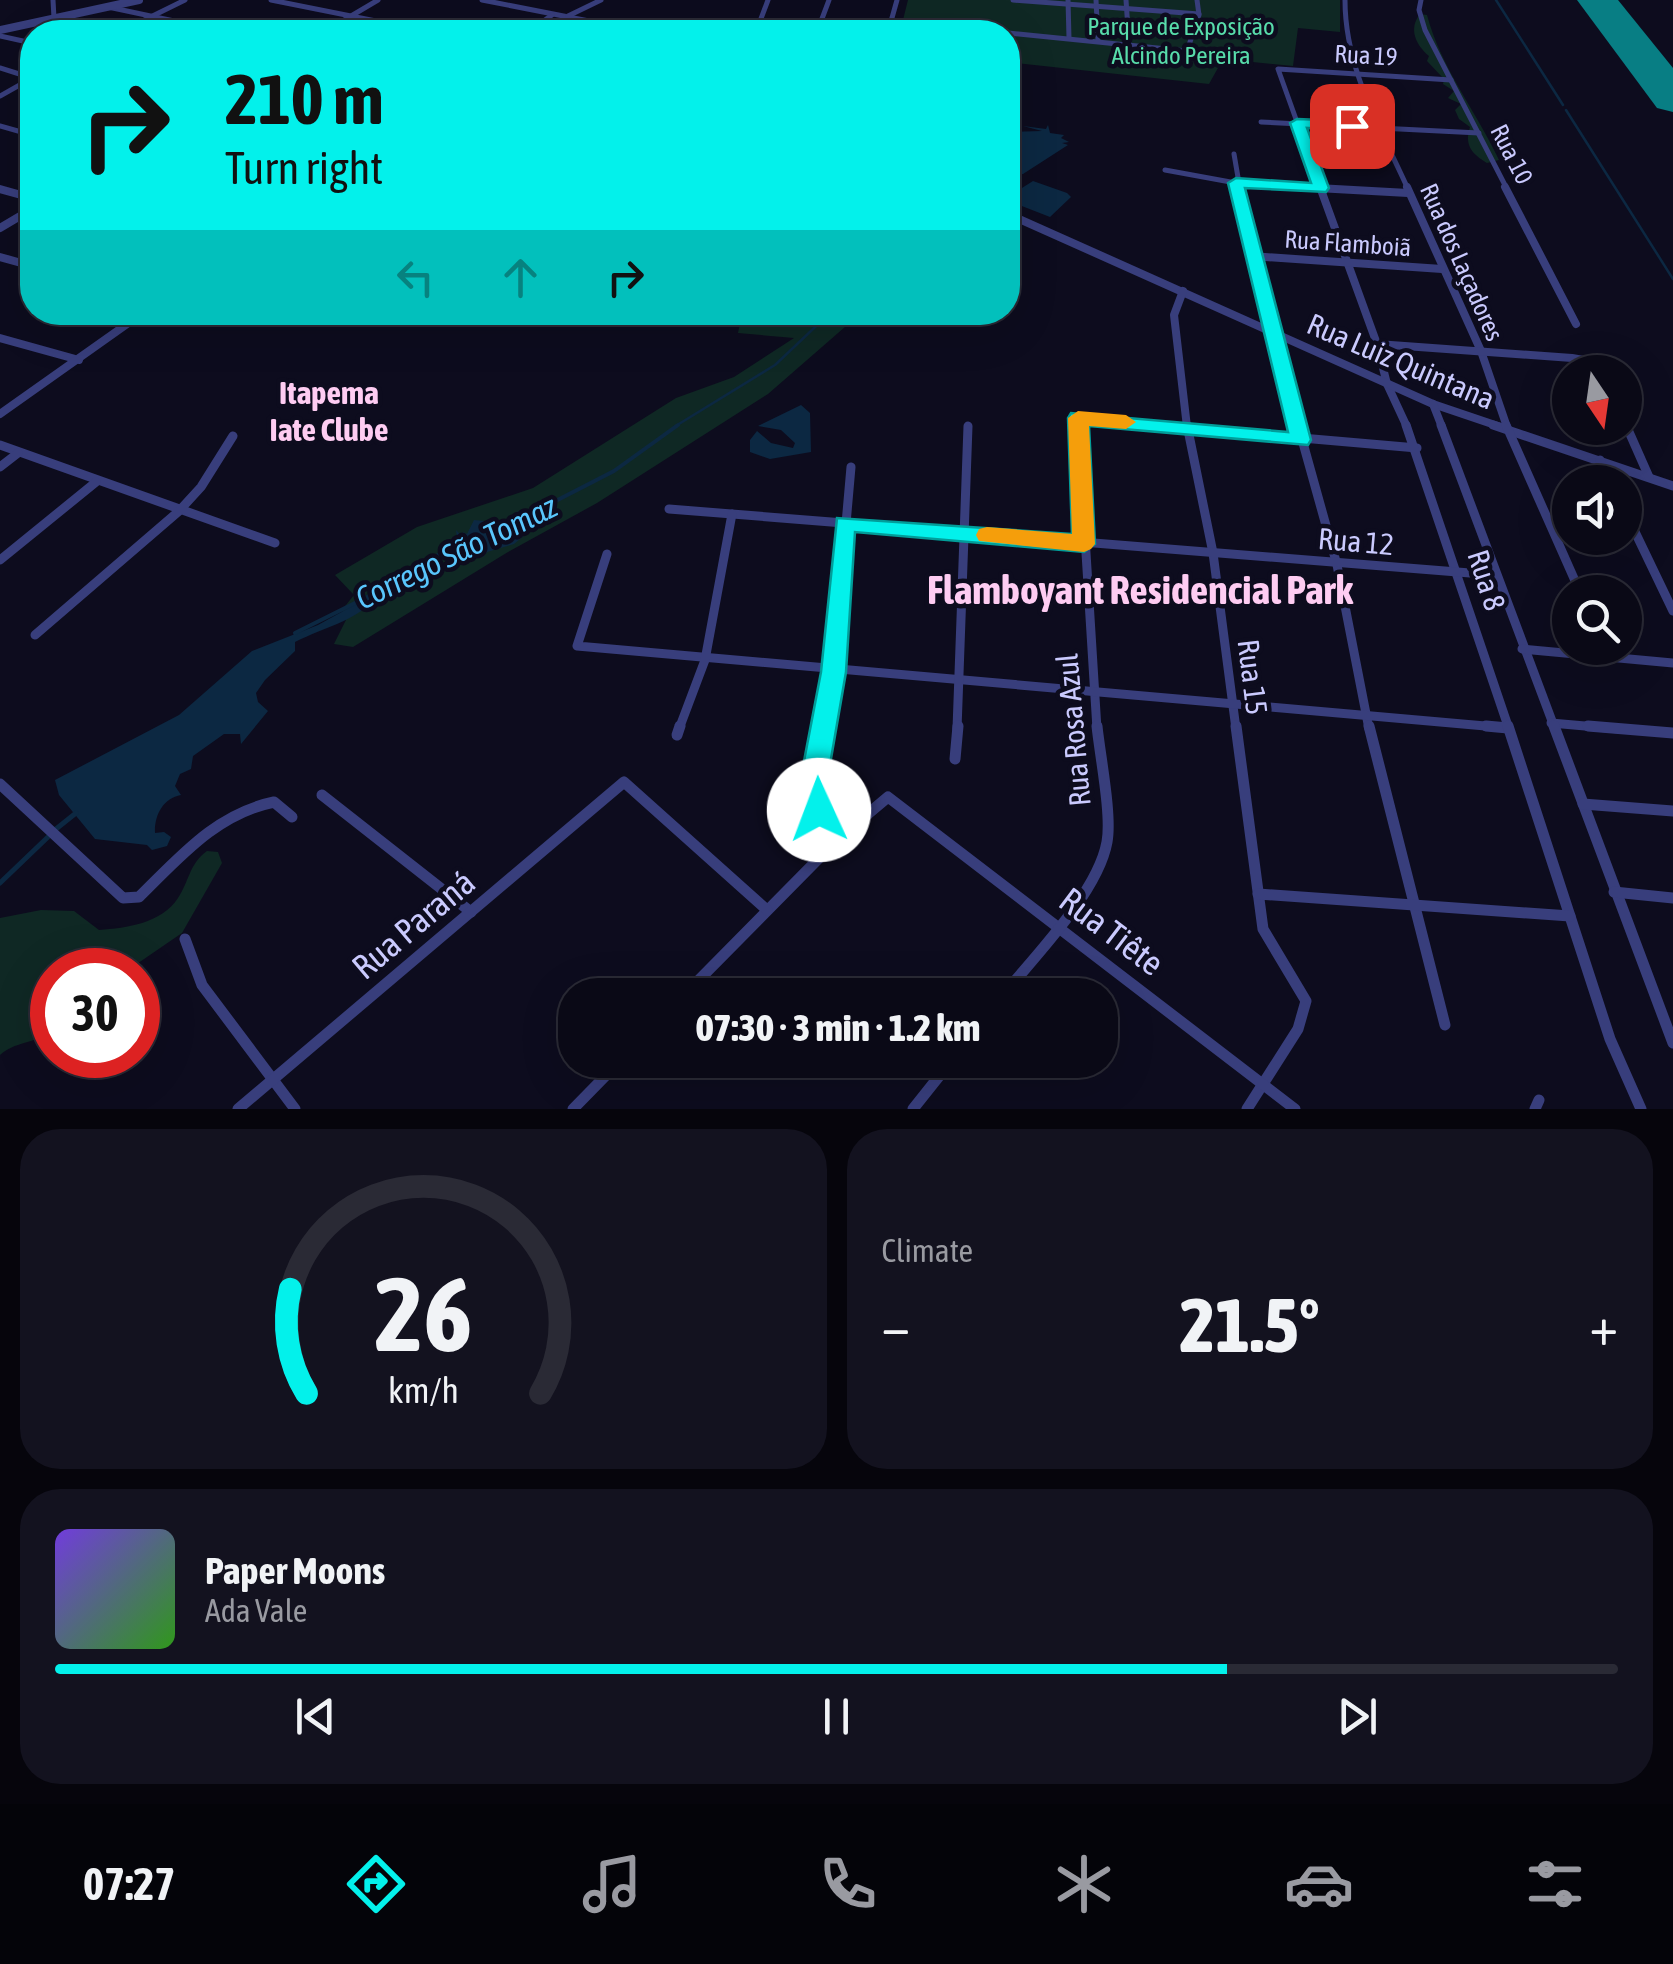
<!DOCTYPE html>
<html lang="en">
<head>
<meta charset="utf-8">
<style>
	body { margin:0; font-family:"Asap Condensed",sans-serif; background:#13121f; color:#f1f3f6; height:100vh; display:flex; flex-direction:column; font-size:38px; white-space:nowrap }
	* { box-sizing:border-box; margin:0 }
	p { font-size:32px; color:#999aa1 }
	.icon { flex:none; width:55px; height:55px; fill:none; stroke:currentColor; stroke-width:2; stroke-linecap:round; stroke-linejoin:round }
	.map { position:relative; height:1109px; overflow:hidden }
	.details { display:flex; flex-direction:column; gap:20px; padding:20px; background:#06050c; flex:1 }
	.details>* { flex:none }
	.top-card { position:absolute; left:20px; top:20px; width:1000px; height:305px; border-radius:40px; box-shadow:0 10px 40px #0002,0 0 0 2px #2a2a35; background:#03f1eb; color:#111; overflow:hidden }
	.needle { width:65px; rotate:167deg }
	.tools { position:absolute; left:1552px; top:355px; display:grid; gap:20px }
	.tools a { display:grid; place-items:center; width:90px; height:90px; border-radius:50%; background:#0a0916; box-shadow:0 10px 40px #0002,0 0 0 2px #2a2a35; font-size:50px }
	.speed { position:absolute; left:30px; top:948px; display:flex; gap:20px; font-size:50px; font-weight:700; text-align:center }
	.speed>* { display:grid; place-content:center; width:130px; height:130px; border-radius:50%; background:#0a0916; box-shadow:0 10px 40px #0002,0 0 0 2px #2a2a35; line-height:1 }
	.speed .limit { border:15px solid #d22; background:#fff; color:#111 }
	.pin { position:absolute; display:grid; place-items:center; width:85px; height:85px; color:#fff; margin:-42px; border-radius:20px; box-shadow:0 5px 15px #0006 }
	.me { position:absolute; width:110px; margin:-55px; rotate:358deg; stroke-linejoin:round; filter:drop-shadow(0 0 8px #0008) }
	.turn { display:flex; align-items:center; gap:35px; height:210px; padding:0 40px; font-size:45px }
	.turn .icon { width:130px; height:130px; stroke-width:2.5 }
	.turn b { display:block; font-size:70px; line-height:85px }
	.lanes { display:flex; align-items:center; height:95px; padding:0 40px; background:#0003; justify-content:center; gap:50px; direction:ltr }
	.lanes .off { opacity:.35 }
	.big { font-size:75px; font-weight:800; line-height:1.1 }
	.details .card { flex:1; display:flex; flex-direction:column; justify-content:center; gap:15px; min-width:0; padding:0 35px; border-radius:40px; background:#13121f }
	.details .dial { align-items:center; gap:0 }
	.dial svg { height:260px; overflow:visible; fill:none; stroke:#2a2a35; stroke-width:7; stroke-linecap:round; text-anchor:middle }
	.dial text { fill:#f1f3f6; stroke:none }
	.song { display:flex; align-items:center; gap:30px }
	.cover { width:120px; height:120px; border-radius:15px; background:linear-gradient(135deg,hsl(260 70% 55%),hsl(110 70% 35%)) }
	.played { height:10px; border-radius:5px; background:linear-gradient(90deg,#03f1eb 75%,#2a2a35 75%) }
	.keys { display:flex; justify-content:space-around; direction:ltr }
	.heat { display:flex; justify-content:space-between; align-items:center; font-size:55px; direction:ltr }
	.details .tiles { flex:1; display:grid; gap:20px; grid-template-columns:1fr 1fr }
	.card:last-child { grid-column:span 2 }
	.trip { position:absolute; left:558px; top:978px; width:560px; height:100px; border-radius:40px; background:#0a0916; box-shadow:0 10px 40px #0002,0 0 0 2px #2a2a35; font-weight:800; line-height:100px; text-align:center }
	.tabs { display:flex; height:160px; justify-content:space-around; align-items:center; background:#040409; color:#999aa1 }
	.tabs .icon { width:70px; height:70px }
	.tabs .current { color:#03f1eb }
	.tabs b { font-size:45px; color:#f1f3f6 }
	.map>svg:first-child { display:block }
</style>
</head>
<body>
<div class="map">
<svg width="1673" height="1109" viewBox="0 0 1673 1109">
	<rect width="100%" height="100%" fill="#0d0c1e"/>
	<g fill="#0f2824">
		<polygon points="908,0 1340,0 1340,32 1298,28 1293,66 1223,59 1209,84 1008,62 1008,32 900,32"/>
		<path d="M1420,14L1427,15C1441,68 1475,109 1499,160L1487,163C1472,154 1464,145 1470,127L1459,119L1455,110L1461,104L1448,98L1454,91L1443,84L1444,79L1427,61L1429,56C1416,45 1408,29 1420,14Z"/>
		<polygon points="742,313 861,313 768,394 597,503 508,552 353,647 334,644 346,620 342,610 354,595 335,575 417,527 533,488 676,398 734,377 794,338 738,333"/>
		<path d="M207,851L218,852L222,863L182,933L128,970H52V1032C35,1043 14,1042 0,1055V918L41,910L74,911L99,930C127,928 162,923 178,898C189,882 189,864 207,851Z"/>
	</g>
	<g fill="#0c2842">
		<polygon points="1048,125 1050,133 1064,135 1061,138 1069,142 1062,143 1068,145 1023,174 1008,177 1008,132 1042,131 1023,126 1046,129"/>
		<polygon points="1033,181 1067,193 1071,197 1050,217 1009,201 1009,196"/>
		<polygon points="801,405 810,413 811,452 770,459 750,452 750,440 757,431 771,443 793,448 795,443 781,430 758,426"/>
		<polygon points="518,511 519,520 534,521 535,515 543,520 514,544 487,552 483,557 474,557 455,546 465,544 457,537 456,530 464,539 463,532 467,534 474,520 506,523"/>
		<path d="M383,589C365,619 324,627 295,642V651L265,680L256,693L258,702L268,711L241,744L240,734H224L193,756L191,769L180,774L175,786L181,795C163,798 154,816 155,833L164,832L171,837L167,846L152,850L147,845L95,839L59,795L55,780L179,715L252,651L318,625Z"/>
	</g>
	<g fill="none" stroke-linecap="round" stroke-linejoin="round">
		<g stroke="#0c2842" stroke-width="2.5">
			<polyline points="1496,0 1563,105"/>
			<polyline points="1566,110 1673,279"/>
			<polyline points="674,427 775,365 831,312"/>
		</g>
		<g stroke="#0c2842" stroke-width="4">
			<polyline points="523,523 542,508 614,471 678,425"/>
			<polyline points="295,633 383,589 448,549 468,543"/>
		</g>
		<g stroke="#0c2842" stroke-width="5">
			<polyline points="56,829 76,813"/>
			<polyline points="0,883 49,836"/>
		</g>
		<polygon fill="#087e84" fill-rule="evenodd" points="1577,0 1618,0 1673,68 1673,112 1657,108"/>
		<g stroke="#383e7c" stroke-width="5">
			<polyline points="1013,0 1199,14"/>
			<polyline points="1068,0 1069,38"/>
			<polyline points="1096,0 1098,40"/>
			<polyline points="1126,0 1129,44"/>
			<polyline points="890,22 1007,32"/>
			<polyline points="1008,33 1187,51 1199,15 1197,0"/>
		</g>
		<g stroke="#383e7c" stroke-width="5">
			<polyline points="53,0 54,18"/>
			<polyline points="271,0 431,32"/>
			<polyline points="482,0 645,32"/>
			<path d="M1345,0C1345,69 1380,127 1408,189"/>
			<polyline points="1421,0 1419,10 1425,30 1507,189"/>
			<polyline points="108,7 226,32"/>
			<polyline points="568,16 601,0"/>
			<polyline points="639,27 691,32"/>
			<polyline points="120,32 185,0"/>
			<polyline points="324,32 378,0"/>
			<polyline points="528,32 552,15"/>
			<polyline points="756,32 768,0"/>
			<polyline points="817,32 829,0"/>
			<polyline points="888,32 897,0"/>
			<polyline points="0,36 32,43"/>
			<polyline points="0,68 32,78"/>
			<polyline points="0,96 32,78"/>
			<polyline points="1261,122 1479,133"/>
			<polyline points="0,126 32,135"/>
			<polyline points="1234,154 1240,189"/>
			<polyline points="1165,170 1236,183 1342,189"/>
			<polyline points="1321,189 1278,69 1451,80"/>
		</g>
		<g stroke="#383e7c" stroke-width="8">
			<polyline points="1239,187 1251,256 1299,427"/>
			<polyline points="1299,187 1408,193"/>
			<polyline points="1320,187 1377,344 1387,384 1407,427"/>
			<polyline points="1407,187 1481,351 1507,427"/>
			<polyline points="1505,187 1576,324"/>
			<polyline points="0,189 32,198"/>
			<polyline points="1008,214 1433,404 1501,427"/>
			<polyline points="0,228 32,209"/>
			<polyline points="1251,256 1442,269"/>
			<polyline points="0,257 32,266"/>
			<polyline points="1183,291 1174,315 1187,427"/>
			<polyline points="0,338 79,360"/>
			<polyline points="1377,344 1572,358 1589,361 1602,372"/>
			<polyline points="1433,404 1442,427"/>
			<polyline points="0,414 144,312"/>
			<polyline points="1625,423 1627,427"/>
			<polyline points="1079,427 1078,418 1181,427"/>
		</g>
		<g stroke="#383e7c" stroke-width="9">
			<polyline points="1078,425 1097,729"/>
			<polyline points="1153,425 1417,448"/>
			<polyline points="1187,425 1213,553 1236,729"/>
			<polyline points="1298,425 1337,565 1369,729"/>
			<polyline points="1406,425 1509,729"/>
			<polyline points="1441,425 1555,729"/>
			<polyline points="1493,425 1673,486"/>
			<polyline points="1506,425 1580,592"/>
			<polyline points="1626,425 1649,477"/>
			<polyline points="0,445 275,543"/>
			<polyline points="1600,460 1611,482"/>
			<polyline points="0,467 18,453"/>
			<polyline points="669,509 1495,575"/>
			<polyline points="1625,511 1673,611"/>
			<polyline points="607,554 577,646 1508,728"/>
			<polyline points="0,560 96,482"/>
			<polyline points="35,635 179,511 201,487 233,436"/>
			<polyline points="1522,649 1673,663"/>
			<polyline points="1551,723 1619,729"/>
			<polyline points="679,729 705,660 732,514"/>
			<polyline points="823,729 833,671 851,467"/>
			<polyline points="957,729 968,426"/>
		</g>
		<g stroke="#383e7c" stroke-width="11">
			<path d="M823,726C814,777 809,794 838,839"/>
			<polyline points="1236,726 1263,929 1306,1001 1298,1029 1247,1109"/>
			<polyline points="1369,726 1445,1025"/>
			<polyline points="1486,726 1508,728"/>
			<polyline points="1508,726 1610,1039 1641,1109"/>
			<polyline points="1554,726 1673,1043"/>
			<polyline points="1588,726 1673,733"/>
			<polyline points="677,735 680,726"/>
			<polyline points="955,759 958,726"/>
			<path d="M0,784L123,898L139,897C180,857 216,814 274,802L292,817"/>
			<polyline points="322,795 471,912"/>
			<polyline points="1583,804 1673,811"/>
			<polyline points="1614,892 1673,898"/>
			<polyline points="1258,894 1570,916"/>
			<polyline points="185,939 202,985 295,1109"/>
			<polyline points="684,995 838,839 888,797 1295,1109"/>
			<path d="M1003,995C1035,956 1098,892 1107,842C1112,815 1100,756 1097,726"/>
			<polyline points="238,1109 624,782 767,910"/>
			<polyline points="573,1109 621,1060"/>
			<polyline points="913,1109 952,1060"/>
			<polyline points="1535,1109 1539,1100"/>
		</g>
		<polyline stroke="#383e7c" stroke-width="8" points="0,30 139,0"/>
	</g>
	<polygon fill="#03f1eb" stroke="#029d99" stroke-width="2.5" points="1297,119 1352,121 1359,126 1352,131 1307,128 1329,188 1326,192 1245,188 1311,440 1308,445 1089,426 1095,544 1084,552 855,532 846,672 827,782 832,810 828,819 819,822 809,819 800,782 821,672 837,518 1072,534 1068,418 1071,413 1288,432 1228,183 1236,178 1311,183 1290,123"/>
	<polygon fill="#f59e0b" points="1078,411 1126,415 1136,422 1126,429 1089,426 1095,544 1091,549 1084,552 979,541 976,535 979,529 987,527 1072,534 1068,418"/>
	<g text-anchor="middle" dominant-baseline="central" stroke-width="9" stroke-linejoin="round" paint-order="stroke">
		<g font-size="25" fill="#58dcab" stroke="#0d0c1e">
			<text x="1181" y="26">Parque de Exposição<tspan x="1181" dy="29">Alcindo Pereira</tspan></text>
		</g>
		<g font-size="25" fill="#cacafe" stroke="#0d0c1e">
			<text transform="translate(1366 55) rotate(3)">Rua 19</text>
			<text transform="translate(1512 154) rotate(63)">Rua 10</text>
			<text transform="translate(1348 243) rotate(4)">Rua Flamboiã</text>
			<text transform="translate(1462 262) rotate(66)">Rua dos Laçadores</text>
		</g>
		<g font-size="30" fill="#cacafe" stroke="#0d0c1e">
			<text transform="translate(1401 361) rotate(23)">Rua Luiz Quintana</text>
			<text transform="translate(1356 541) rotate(5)">Rua 12</text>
			<text transform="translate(1487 580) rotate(72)">Rua 8</text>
			<text transform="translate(1253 677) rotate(83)">Rua 15</text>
			<text transform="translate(1073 730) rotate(-95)">Rua Rosa Azul</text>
		</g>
		<g font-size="32" font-weight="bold" fill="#feccf2" stroke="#0d0c1e">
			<text x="329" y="392">Itapema<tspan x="329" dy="37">Iate Clube</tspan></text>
		</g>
		<g font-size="32" font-style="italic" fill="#59c6fd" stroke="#0d0c1e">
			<text transform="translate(456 552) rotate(-26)">Corrego São Tomaz</text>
		</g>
		<g font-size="35" fill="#cacafe" stroke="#0d0c1e">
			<text transform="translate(413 924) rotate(-40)">Rua Paraná</text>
			<text transform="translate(1112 931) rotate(37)">Rua Tiête</text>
		</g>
		<g font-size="40" font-weight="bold" fill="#feccf2" stroke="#0d0c1e">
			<text x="1140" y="589">Flamboyant Residencial Park</text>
		</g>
	</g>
</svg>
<div class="tools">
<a><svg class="needle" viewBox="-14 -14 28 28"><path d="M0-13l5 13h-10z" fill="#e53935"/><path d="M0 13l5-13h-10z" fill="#999aa1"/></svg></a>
<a><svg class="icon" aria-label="sound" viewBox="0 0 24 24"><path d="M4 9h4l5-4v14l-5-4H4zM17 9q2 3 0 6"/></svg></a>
<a><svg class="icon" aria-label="search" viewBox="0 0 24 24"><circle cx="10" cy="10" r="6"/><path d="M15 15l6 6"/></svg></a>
</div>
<div class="speed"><div class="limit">30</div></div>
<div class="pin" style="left:1352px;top:126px;background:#d93025"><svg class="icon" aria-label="arrive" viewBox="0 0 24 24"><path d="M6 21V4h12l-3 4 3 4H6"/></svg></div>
<svg class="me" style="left:819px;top:810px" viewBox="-20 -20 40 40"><circle r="19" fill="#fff"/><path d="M0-13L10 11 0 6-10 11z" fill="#03f1eb"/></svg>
<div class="trip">07:30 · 3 min · 1.2 km</div>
<div class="top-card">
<div class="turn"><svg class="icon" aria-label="right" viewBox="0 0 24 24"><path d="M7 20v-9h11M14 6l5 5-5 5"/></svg><div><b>210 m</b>Turn right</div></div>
<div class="lanes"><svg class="icon off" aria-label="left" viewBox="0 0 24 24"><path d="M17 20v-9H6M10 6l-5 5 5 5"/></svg><svg class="icon off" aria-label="ahead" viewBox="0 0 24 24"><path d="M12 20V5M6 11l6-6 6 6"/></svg><svg class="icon" aria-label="right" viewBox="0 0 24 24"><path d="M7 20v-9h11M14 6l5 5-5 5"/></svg></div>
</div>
</div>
<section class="details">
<div class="tiles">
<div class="card dial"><svg viewBox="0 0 100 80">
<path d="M14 69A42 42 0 1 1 86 69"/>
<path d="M14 69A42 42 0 0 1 9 37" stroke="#03f1eb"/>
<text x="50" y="56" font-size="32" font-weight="700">26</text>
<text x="50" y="72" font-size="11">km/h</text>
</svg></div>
<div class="card"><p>Climate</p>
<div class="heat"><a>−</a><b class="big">21.5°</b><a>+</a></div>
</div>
<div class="card">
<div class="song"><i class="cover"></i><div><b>Paper Moons</b><p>Ada Vale</p></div></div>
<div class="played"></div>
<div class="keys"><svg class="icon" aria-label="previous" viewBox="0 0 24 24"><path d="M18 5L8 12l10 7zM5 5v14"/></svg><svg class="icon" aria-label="pause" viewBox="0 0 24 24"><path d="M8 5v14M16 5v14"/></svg><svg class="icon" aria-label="next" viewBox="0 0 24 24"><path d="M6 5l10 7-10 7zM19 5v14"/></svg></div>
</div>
</div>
</section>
<nav class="tabs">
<b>07:27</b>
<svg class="icon current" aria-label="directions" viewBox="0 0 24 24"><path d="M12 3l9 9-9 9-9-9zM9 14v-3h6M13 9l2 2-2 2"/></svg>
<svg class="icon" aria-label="music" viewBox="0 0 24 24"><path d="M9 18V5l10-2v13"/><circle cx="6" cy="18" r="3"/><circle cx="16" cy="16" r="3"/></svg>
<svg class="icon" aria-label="phone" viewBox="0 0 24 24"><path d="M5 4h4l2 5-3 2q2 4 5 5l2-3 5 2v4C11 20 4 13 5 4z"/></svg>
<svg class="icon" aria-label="climate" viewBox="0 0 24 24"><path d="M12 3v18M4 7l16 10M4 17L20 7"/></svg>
<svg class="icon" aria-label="car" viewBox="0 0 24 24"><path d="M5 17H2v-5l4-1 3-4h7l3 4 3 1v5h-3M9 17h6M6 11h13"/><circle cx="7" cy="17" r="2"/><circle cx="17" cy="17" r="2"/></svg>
<svg class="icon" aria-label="filters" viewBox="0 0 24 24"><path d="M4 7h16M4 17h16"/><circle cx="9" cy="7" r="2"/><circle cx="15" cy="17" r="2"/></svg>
</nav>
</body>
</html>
